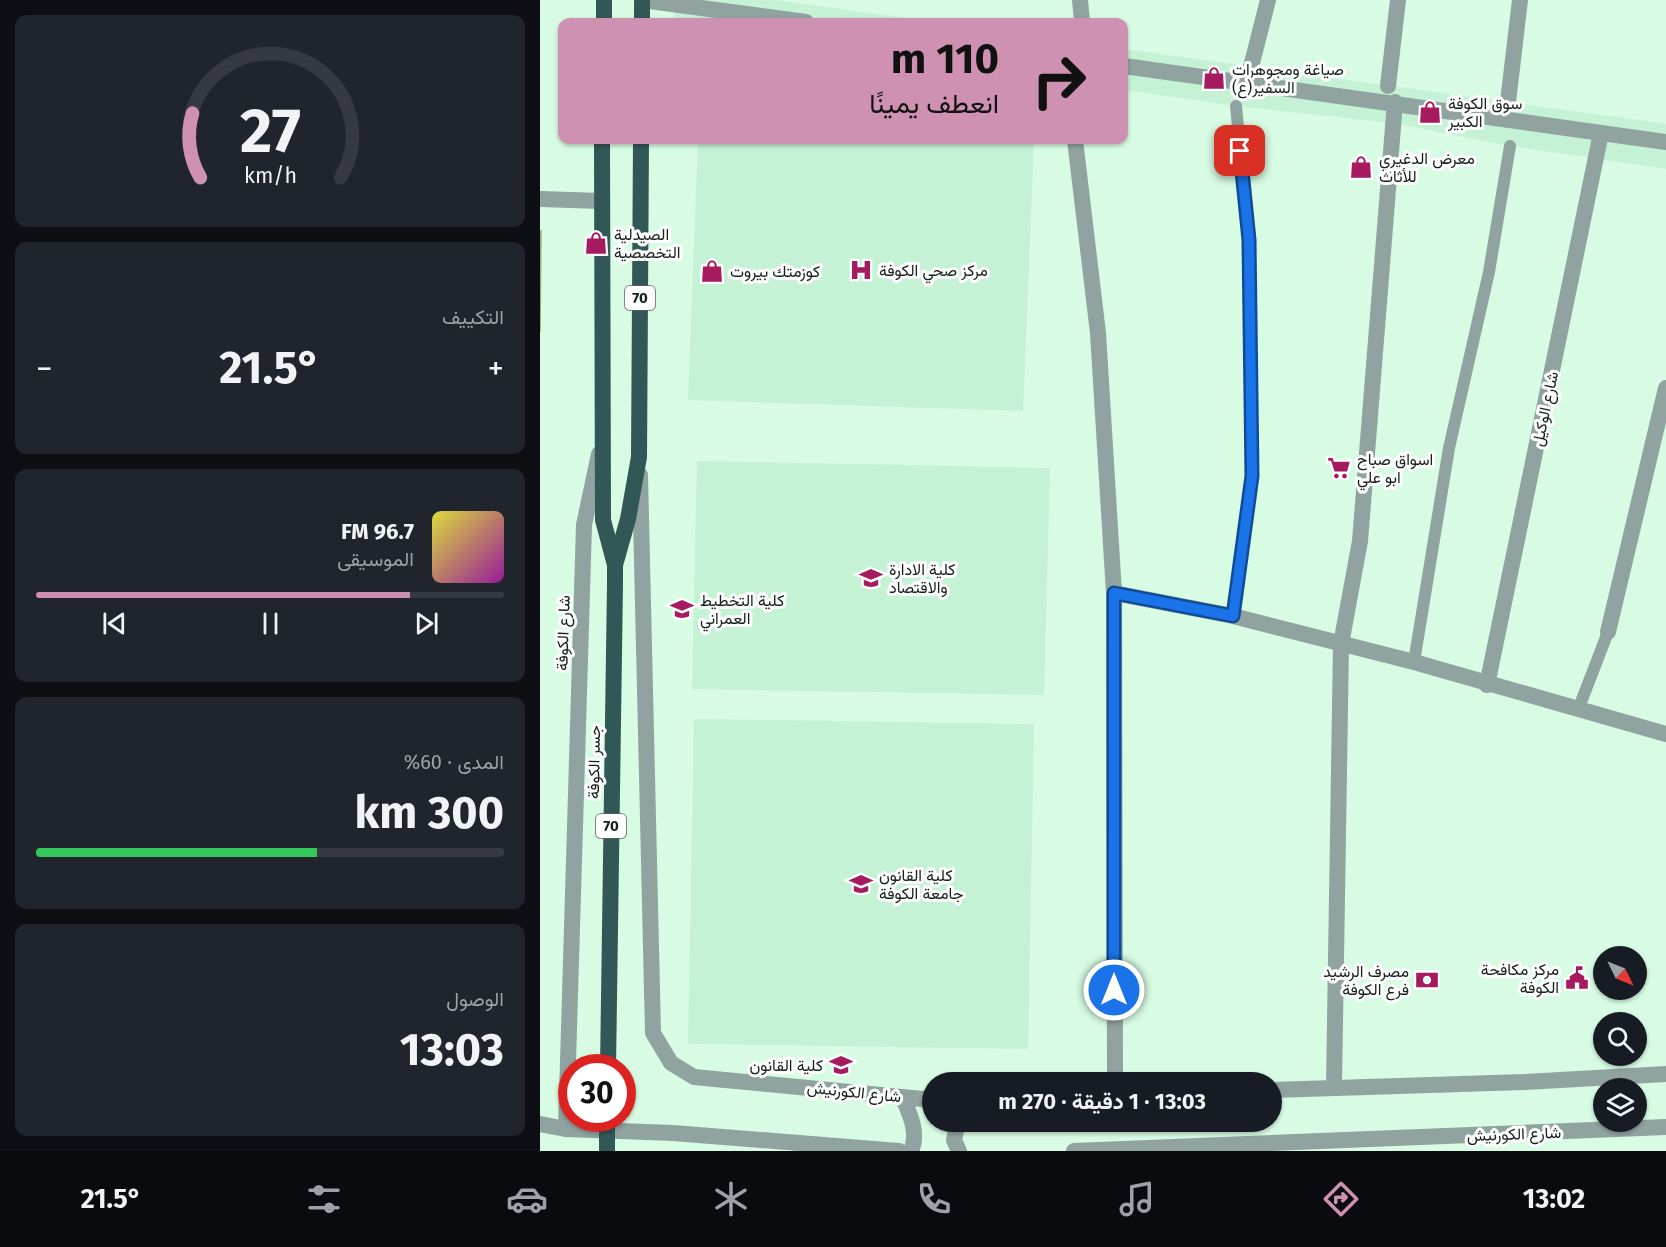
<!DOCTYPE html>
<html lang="ar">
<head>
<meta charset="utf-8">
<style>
	body { margin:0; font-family:"Fira Sans",Vazirmatn,sans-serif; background:#20242c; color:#f1f3f6; direction:rtl; height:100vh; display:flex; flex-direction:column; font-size:22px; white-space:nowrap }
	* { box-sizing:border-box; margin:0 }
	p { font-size:20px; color:#9ea1a6 }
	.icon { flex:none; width:33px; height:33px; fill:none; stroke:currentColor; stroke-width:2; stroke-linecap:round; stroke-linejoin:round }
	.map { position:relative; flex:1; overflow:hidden; direction:ltr }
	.panel { display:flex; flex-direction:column; gap:15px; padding:15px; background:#0d0f14; width:540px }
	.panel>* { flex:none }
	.hud { position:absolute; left:18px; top:18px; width:570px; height:126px; border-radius:12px; box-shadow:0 2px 4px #0004; direction:rtl; background:#cf91b2; color:#111; overflow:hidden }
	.needle { width:39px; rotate:133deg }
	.buttons { position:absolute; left:1053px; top:946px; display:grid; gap:12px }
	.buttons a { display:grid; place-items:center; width:54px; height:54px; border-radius:50%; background:#171b24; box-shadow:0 2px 4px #0004; font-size:30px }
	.speed { position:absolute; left:18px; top:1054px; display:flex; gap:12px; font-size:30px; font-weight:700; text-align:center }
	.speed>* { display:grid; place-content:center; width:78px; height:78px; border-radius:50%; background:#171b24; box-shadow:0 2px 4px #0004; line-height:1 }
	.speed .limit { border:9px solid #d22; background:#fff; color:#111 }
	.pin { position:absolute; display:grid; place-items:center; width:51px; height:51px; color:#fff; margin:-26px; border-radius:12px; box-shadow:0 3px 9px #0006 }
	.me { position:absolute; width:66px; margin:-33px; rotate:0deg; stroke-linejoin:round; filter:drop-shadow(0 0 4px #0008) }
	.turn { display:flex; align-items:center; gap:21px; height:126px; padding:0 30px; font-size:27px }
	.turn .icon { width:78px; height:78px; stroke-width:2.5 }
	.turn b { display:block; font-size:42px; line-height:51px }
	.big { font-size:45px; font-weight:700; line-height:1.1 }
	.panel .widget { flex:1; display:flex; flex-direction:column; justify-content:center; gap:9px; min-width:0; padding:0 21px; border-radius:12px; background:#20242c }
	.panel .dial { align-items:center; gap:0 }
	.dial svg { height:156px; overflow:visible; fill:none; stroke:#363941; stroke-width:7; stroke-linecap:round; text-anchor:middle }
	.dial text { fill:#f1f3f6; stroke:none }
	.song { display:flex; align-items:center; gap:18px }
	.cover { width:72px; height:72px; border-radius:9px; background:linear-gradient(135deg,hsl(60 70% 55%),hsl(300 70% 35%)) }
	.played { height:6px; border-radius:3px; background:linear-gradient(90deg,#cf91b2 80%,#363941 80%) }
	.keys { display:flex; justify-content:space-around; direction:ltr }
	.heat { display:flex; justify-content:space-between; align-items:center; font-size:33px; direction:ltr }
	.charge { height:9px; border-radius:4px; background:linear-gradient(90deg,#34c759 60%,#363941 0) }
	.trip { position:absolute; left:382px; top:1072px; width:360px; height:60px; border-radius:30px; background:#171b24; box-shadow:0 2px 4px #0004; font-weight:700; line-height:60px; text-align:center; direction:rtl }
	.tabs { display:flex; height:96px; justify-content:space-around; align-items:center; background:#090b0e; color:#9ea1a6 }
	.tabs .icon { width:42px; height:42px }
	.tabs .current { color:#cf91b2 }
	.tabs b { font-size:27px; color:#f1f3f6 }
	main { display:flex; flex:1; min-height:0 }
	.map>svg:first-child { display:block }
</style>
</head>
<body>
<main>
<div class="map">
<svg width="1126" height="1151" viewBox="0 0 1126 1151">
	<rect width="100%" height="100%" fill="#d7fbe3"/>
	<g fill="#c5f1d5">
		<polygon points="135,0 235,0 396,22 133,22"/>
		<polygon points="584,49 1126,124 1126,169 970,146 853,123 696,106 584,90"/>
		<polygon points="158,140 494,140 483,411 148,400"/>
		<polygon points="157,461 510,468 504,695 152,689"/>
		<polygon points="154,719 494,724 488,1049 148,1044"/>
	</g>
	<polygon fill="#afc689" stroke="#9ca988" stroke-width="1.5" points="0,231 1,231 0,332"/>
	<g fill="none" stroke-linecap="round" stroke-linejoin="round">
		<g stroke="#90a3a1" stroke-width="12">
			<polyline points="693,616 713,476 709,240 696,106"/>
			<polyline points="874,662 909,448 949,272 970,146"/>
			<polyline points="1038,710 1068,632"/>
		</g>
		<g stroke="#90a3a1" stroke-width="16">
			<polyline points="102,0 266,22"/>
			<polyline points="540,0 542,22"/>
			<polyline points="584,66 1126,142"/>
			<polyline points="840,290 855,102"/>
			<polyline points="1068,632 1126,388"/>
			<polyline points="947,685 1061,133"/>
		</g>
		<g stroke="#90a3a1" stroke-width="16">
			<polyline points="711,67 728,0"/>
			<polyline points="848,86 858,0"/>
			<polyline points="968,102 980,0"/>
			<polyline points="535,140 558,333 574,593 575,1083"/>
			<polyline points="574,593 693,616 874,662 1126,734"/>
			<polyline points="794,1086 801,644 820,541 840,290"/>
		</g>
		<g stroke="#90a3a1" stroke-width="16">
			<polyline points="0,199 61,201"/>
			<polyline points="100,475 113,1033 131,1063 154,1077 393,1100"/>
			<polyline points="732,1090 985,1082 1126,1074"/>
			<path d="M363,1098C370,1114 379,1134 371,1151"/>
			<polyline points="418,1122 414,1140 419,1151"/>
			<polyline points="0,1124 26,1129 133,1133 359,1151"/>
			<polyline points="26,1129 44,525 59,454"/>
			<polyline points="534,1151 1126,1127"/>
		</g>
		<g stroke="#315856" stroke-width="16">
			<polyline points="64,22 64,0"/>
			<polyline points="102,22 102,0"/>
			<polyline points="62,140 63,520 75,565"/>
			<polyline points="68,1068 75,583 75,565 88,519 99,457 101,140"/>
			<polyline points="67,1151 67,1119"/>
		</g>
	</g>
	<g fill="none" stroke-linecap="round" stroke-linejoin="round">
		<g stroke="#114b97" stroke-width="15">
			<polyline id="route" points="574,990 574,593 693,616 712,476 709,240 700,151"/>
		</g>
		<use href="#route" stroke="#1a73e8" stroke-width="10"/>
	</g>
	<defs>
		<g id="shop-bare" transform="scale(1.8)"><path d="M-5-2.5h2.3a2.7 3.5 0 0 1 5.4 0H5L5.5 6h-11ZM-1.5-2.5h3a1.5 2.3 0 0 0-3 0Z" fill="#a61a5f" stroke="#fdfdfd" stroke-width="2.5" paint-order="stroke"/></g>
		<g id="hospital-bare" transform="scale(1.8)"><path d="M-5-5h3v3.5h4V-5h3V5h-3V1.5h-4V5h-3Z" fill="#a61a5f" stroke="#fdfdfd" stroke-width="2.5" paint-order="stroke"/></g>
		<g id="supermarket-bare" transform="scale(1.8)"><path d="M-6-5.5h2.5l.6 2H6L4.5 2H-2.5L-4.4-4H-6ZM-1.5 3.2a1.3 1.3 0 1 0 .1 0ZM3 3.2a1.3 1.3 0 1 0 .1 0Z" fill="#a61a5f" stroke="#fdfdfd" stroke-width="2.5" paint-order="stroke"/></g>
		<g id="university-bare" transform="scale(1.8)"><path d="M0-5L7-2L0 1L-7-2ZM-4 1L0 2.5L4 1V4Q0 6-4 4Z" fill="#a61a5f" stroke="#fdfdfd" stroke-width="2.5" paint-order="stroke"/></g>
		<g id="civic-bare" transform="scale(1.8)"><path d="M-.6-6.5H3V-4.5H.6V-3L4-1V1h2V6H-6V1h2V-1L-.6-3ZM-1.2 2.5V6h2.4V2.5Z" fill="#a61a5f" stroke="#fdfdfd" stroke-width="2.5" paint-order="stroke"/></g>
		<g id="bank-bare" transform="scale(1.8)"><path d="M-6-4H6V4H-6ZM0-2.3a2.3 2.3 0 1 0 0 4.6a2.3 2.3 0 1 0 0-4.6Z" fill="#a61a5f" stroke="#fdfdfd" stroke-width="2.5" paint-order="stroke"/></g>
		<g id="school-bare" transform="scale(1.8)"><path d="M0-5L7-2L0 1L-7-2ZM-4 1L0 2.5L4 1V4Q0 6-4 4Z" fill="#a61a5f" stroke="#fdfdfd" stroke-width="2.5" paint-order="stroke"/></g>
	</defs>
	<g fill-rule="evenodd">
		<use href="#shop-bare" x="674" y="78"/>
		<use href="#shop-bare" x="890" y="112"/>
		<use href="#shop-bare" x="821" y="167"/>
		<use href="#shop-bare" x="56" y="243"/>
		<use href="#hospital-bare" x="321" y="270"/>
		<use href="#shop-bare" x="172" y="271"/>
		<use href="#supermarket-bare" x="799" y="468"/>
		<use href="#university-bare" x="331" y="578"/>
		<use href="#university-bare" x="142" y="609"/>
		<use href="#university-bare" x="321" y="884"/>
		<use href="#civic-bare" x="1037" y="978"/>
		<use href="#bank-bare" x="887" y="980"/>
		<use href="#school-bare" x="301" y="1065"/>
	</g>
	<g text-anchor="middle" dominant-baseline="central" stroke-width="6" stroke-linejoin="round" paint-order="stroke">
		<g fill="#fdfdfd" stroke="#5a635d" stroke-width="1.5">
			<rect x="85" y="286" width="30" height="24" rx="4.5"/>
			<rect x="56" y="814" width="30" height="24" rx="4.5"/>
		</g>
		<g font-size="15" font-weight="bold" fill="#142119">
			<text x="100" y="298">70</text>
			<text x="71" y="826">70</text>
		</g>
		<g font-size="16" fill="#142119" stroke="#fdfdfd" text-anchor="start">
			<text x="692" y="69">صياغة ومجوهرات<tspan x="692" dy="18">السفير(ع)</tspan></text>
			<text x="908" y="103">سوق الكوفة<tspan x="908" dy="18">الكبير</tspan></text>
			<text x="839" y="158">معرض الدغيري<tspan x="839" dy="18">للأثاث</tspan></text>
			<text x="74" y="234">الصيدلية<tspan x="74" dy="18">التخصصية</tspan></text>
			<text x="339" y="270">مركز صحي الكوفة</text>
			<text x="190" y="271">كوزمتك بيروت</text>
			<text x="817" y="459">اسواق صباح<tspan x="817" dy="18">ابو علي</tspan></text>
			<text x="349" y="569">كلية الادارة<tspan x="349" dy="18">والاقتصاد</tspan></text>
			<text x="160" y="600">كلية التخطيط<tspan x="160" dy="18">العمراني</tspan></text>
			<text x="339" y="875">كلية القانون<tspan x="339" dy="18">جامعة الكوفة</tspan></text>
			<text x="1019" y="969" text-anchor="end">مركز مكافحة<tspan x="1019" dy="18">الكوفة</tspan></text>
			<text x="869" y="971" text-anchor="end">مصرف الرشيد<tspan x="869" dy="18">فرع الكوفة</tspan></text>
			<text x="283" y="1065" text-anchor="end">كلية القانون</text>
		</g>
		<g font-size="16" fill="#142119" stroke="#fdfdfd">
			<text transform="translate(1005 409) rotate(-78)">شارع الوكيل</text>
			<text transform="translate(23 633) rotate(-88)">شارع الكوفة</text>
			<text transform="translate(54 762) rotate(-89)">جسر الكوفة</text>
			<text transform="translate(314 1092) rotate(6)">شارع الكورنيش</text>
			<text transform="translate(974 1134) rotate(-2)">شارع الكورنيش</text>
		</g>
	</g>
</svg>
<div class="buttons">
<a><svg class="needle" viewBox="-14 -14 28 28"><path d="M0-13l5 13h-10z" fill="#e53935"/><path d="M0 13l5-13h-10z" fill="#9ea1a6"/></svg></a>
<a><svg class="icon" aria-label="search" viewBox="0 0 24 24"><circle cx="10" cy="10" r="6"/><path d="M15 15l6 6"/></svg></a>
<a><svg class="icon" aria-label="layers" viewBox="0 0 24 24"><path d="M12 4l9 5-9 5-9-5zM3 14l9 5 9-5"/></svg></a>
</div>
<div class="speed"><div class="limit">30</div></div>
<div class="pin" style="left:700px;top:151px;background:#d93025"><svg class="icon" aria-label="arrive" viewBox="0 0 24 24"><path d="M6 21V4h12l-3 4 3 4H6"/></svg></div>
<svg class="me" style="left:574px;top:990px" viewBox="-20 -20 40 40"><circle r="17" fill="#1a73e8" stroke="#fff" stroke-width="3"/><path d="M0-11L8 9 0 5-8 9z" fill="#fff"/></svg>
<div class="trip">13:03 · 1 دقيقة · 270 m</div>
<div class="hud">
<div class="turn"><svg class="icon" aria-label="right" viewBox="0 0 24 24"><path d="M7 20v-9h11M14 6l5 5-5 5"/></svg><div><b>110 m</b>انعطف يمينًا</div></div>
</div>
</div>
<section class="panel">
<div class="widget dial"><svg viewBox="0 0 100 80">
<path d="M14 69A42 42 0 1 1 86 69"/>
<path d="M14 69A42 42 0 0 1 10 36" stroke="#cf91b2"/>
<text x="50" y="56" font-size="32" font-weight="700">27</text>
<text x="50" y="72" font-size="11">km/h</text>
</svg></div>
<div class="widget"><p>التكييف</p>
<div class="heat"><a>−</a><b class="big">21.5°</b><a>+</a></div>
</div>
<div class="widget">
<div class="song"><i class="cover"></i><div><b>96.7 FM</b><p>الموسيقى</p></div></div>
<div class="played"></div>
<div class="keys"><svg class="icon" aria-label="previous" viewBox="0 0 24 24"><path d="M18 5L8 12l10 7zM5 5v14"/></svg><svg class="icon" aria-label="pause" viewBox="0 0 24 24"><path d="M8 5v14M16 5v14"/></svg><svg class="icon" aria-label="next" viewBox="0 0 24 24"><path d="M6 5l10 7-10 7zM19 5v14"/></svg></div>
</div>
<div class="widget"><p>المدى · 60%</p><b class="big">300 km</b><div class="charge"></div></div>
<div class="widget"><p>الوصول</p><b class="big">13:03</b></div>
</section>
</main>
<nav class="tabs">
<b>13:02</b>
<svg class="icon current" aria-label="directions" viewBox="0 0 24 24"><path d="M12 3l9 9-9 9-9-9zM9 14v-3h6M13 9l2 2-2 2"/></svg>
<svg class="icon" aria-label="music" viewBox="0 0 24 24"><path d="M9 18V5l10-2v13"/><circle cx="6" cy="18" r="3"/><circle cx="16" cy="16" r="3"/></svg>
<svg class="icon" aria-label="phone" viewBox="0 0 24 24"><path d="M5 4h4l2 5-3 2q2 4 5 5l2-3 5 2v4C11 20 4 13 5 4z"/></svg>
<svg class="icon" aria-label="climate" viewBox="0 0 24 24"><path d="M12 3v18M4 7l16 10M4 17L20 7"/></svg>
<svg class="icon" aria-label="car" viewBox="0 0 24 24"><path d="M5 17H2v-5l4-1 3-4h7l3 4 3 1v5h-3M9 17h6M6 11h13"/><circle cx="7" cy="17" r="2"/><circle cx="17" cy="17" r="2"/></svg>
<svg class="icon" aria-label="filters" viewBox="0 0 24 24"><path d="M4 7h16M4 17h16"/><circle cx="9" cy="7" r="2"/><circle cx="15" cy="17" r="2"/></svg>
<b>21.5°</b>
</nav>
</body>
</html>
